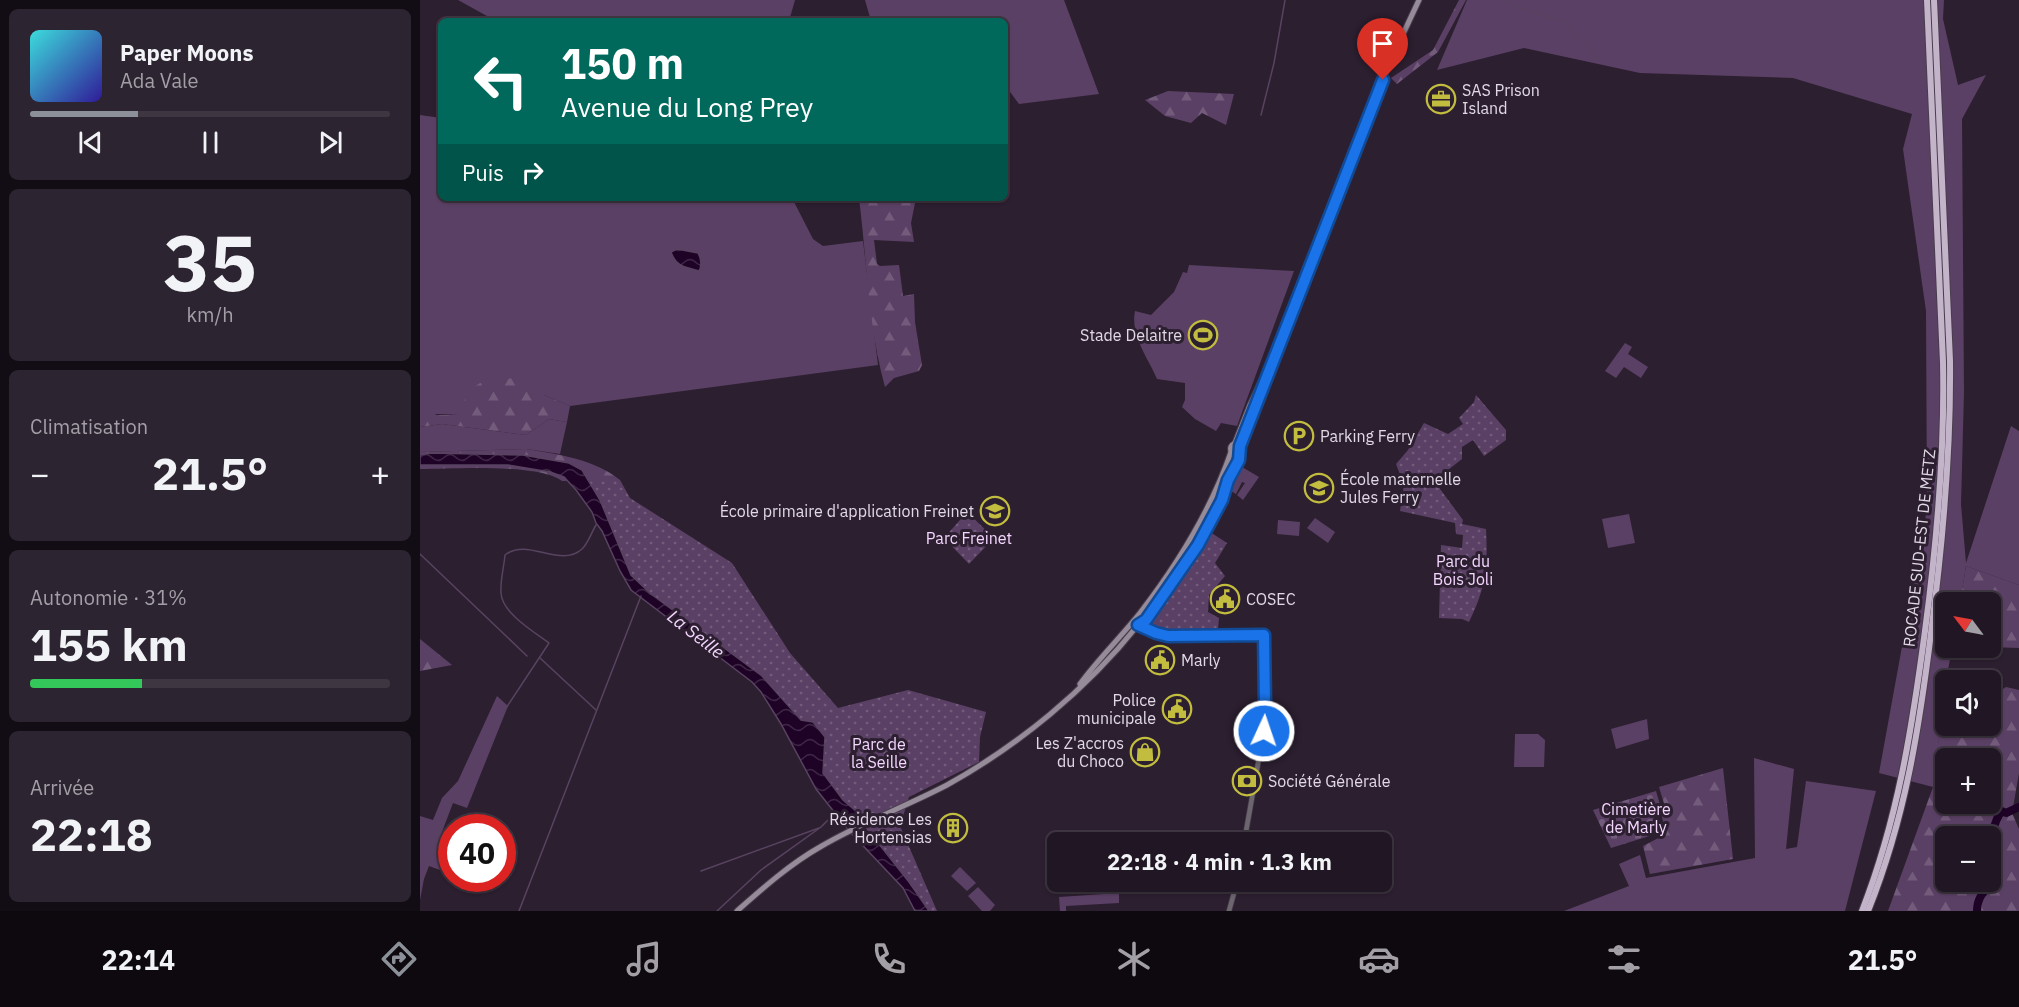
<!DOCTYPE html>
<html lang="fr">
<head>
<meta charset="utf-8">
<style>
	body { margin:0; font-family:"IBM Plex Sans",sans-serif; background:#2d2431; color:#f1f3f6; height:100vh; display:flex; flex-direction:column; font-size:22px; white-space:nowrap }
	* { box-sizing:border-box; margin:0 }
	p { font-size:20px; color:#a29fa6 }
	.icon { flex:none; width:33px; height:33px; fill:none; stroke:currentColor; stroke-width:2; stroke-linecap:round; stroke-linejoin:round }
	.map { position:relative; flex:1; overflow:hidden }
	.drawer { display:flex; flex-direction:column; gap:9px; padding:9px; background:#120d14; width:420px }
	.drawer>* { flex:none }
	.banner { position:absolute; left:18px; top:18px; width:570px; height:183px; border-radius:9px; box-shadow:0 2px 4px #0004,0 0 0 2px #3e3641; background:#00695c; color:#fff; overflow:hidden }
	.needle { width:39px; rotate:302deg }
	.buttons { position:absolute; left:1515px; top:592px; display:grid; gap:12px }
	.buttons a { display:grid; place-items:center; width:66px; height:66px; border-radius:9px; background:#211724; box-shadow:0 2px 4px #0004,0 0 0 2px #3e3641; font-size:30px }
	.speed { position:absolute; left:18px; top:814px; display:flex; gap:12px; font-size:30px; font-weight:700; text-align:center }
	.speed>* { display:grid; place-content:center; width:78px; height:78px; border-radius:50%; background:#211724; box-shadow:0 2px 4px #0004,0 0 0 2px #3e3641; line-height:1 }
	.speed .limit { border:9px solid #d22; background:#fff; color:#111 }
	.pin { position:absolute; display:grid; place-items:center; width:51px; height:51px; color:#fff; margin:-62px -26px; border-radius:50% 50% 50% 0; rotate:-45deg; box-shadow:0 0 6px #0007 }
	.pin .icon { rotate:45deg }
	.me { position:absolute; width:66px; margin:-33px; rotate:3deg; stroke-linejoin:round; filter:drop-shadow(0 0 4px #0008) }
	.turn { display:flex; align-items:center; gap:21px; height:126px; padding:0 24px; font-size:27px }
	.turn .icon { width:78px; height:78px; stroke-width:2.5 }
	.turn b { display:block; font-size:42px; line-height:51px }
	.then { display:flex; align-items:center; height:57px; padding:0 24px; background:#0003; gap:12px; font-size:22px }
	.big { font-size:45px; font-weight:700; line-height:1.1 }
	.drawer .tile { flex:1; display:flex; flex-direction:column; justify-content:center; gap:9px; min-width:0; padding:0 21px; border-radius:9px; background:#2d2431 }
	.drawer .dial { align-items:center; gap:0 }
	.dial b { font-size:78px; line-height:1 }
	.song { display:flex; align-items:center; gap:18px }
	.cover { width:72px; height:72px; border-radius:9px; background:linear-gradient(135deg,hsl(180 70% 55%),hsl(250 70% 35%)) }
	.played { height:6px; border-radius:3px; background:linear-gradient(90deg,#8c9099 30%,#3e3641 30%) }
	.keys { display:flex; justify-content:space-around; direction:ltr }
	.heat { display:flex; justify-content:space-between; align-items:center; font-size:33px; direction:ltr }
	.charge { height:9px; border-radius:4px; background:linear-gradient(90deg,#34c759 31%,#3e3641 0) }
	.trip { position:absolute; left:627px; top:832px; width:345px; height:60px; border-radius:9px; background:#211724; box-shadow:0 2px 4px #0004,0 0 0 2px #3e3641; font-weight:700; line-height:60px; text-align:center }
	.menu { display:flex; height:96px; justify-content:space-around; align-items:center; background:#0d090e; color:#a29fa6 }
	.menu .icon { width:42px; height:42px }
	.menu .selected { color:#8c9099 }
	.menu b { font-size:27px; color:#f1f3f6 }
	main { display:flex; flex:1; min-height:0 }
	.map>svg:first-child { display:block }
</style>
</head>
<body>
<main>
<section class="drawer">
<div class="tile">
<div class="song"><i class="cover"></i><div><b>Paper Moons</b><p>Ada Vale</p></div></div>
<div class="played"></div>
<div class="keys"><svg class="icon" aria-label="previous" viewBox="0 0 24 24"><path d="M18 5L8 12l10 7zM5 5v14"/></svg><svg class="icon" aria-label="pause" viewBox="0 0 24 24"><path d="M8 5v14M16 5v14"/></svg><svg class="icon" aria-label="next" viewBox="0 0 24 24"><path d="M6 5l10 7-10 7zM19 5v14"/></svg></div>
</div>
<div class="tile dial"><b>35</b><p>km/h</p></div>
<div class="tile"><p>Climatisation</p>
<div class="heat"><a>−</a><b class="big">21.5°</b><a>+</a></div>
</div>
<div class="tile"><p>Autonomie · 31%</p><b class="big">155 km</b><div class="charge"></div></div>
<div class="tile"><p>Arrivée</p><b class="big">22:18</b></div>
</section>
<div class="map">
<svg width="1599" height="911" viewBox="0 0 1599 911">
	<defs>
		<pattern id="forest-firs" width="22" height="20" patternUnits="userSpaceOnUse" patternTransform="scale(1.5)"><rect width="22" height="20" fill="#5b4065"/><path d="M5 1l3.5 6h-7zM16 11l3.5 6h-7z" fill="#725b7b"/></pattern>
		<pattern id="cemetery-stones" width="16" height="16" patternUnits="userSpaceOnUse" patternTransform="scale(1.5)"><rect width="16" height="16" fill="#5b4065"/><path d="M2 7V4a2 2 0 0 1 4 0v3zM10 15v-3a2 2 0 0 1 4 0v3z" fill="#725b7b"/></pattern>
		<pattern id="park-dots" width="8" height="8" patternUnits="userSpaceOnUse" patternTransform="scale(1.5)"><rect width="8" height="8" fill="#5b4065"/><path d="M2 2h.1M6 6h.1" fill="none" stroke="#725b7b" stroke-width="1.8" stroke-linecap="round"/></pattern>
		<pattern id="water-waves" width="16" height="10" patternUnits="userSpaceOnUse" patternTransform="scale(1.5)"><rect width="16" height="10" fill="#1e0327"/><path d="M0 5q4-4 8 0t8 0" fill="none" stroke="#3e2746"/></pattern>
	</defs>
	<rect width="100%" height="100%" fill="#2c1f30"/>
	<g fill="#5b4065">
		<polygon points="38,0 375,0 369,21 76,21"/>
		<polygon points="445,0 644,0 679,94 599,104 585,85 585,21 451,21"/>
		<polygon points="1047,0 1524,0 1523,19 1538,85 1566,75 1542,119 1544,392 1541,504 1546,563 1591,426 1599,431 1599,585 1546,566 1540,603 1526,603 1526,648 1532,648 1526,681 1513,787 1459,773 1507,509 1506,311 1483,149 1492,114 1373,78 1220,73 1104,48 1017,70"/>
		<polygon points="0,115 21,118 21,198 372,198 393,239 403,246 443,241 458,365 150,406 124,395 39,415 17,414 0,421"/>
		<path d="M769,265L874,271L817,426L801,423L796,431L775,419L762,407L765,400V383L737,379C729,359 710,336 715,311L731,315L754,292L763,272L767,273Z"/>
		<polygon points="1205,343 1212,347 1208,354 1228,367 1221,378 1204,367 1196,378 1185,371"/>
		<polygon points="129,419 147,422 140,454 106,449 0,452 0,427 22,424 106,435"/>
		<polygon points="822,467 839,477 823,500 817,495 825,483 822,482 816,494 809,490"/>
		<polygon points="1209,514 1215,543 1188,548 1182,519"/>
		<polygon points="895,518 915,532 908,543 887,528"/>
		<polygon points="858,520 880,522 879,536 857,534"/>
		<polygon points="77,696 88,706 47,808 33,803 17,845 31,851 31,874 9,866 4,879 0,900 0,816 13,820 22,798 38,781"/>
		<polygon points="1227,719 1229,739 1196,749 1191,729"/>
		<polygon points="1095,734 1118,734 1125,740 1124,767 1094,767"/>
		<polygon points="1334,758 1374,769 1366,849 1377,847 1386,781 1456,791 1425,911 1144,911 1209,886 1199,864 1220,855 1226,878 1335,858"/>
		<polygon points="540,867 556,883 547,891 531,876"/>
		<polygon points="558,887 575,905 570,911 562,911 548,896"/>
		<polygon points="699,893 699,903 646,906 646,911 640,911 639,897"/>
	</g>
	<g fill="url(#forest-firs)" fill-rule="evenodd">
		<polygon points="1039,0 1046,0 1018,52 977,84 971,78 1013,50"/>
		<polygon points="748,91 814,94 806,125 782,113 771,123 745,116 725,100"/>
		<path d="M439,198H496L491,223L494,242L454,240L457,264L460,266L479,265L483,296L494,294L495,322L502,365L499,371L474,378L465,387C448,325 447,261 439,198Z"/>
		<polygon points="92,378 109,382 111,394 124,395 150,406 147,422 129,419 106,435 22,424 0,427 0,416 3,415 39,415 48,391 60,383"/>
		<path d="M106,449C137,454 174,459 200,480L142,481C118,463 32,469 0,469V452Z"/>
		<polygon points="1546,566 1599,585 1599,648 1571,647 1570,603 1540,603"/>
		<polygon points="0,639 32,665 0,671"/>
		<path d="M1525,685L1526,726H1570L1571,689L1580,691L1586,687L1599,690V773L1592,813L1599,829V911H1468L1513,787ZM1526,759H1570V804H1526ZM1526,837H1570V882H1526Z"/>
		<polygon points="1303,768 1313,859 1230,874 1223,846 1246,834 1241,813 1246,810 1239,787"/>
	</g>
	<polygon fill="url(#cemetery-stones)" points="1236,791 1241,808 1243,808 1244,813 1238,814 1242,832 1191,848 1173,810"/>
	<g fill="url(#park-dots)">
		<path d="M1056,395L1086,430V440L1064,456L1053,440L1042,447V459L1019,477L1020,489L1043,520L1042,524L1066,529C1068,566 1066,588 1049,622L1042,619L1019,618L1021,545L1042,548L1043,535L1036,534L1035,523L980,511L984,485L976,464L988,450L1004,423L1028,434L1043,424L1039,418L1054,402Z"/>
		<polygon points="168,480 200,480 210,498 312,563 370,653 418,708 488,690 566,712 560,737 559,762 489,797 480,826 517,911 509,911 489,882 444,825 437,812 423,800 403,773 405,737 381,720 342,676 231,594 211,575"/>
		<polygon points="547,512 574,538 549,564 524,538"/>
		<polygon points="790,532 807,543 795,563 805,576 789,595 788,612 799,618 798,629 756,630 754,632 743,631 730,626 738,608 778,552"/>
	</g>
	<g fill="url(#water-waves)" stroke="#584360" stroke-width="1.5">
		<path d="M257,249L278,253C281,258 282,266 279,271C266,267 256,267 251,252Z"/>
		<polygon points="11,453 103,455 149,463 162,470 180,500 211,575 231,594 342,676 381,720 393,722 405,737 403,773 423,800 437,812 444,825 489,882 509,911 495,911 483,888 430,832 396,789 361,724 341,692 332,682 211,590 200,571 182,531 176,523 172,512 156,490 144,477 130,472 88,465 0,465 0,455"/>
	</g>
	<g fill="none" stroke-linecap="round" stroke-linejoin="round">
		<g stroke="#584360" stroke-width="1.5">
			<polyline points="1082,0 1100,8 1144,22 1179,60"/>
			<polyline points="841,115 854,63 865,0"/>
			<polyline points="0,554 107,656"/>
			<polyline points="120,658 176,710"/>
			<polyline points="281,871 399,828"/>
			<path d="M0,890L5,869L32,798L47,782L63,743L129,643C114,632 82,613 81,593C80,581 84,567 85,555C108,537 140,569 162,549C169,542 171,533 176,525"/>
			<polyline points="99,911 221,596"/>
			<polyline points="297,911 341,870 401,827 416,812"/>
		</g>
		<path stroke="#1e0327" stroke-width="8" d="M1557,911C1557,891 1572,889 1576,874C1579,867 1576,863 1574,856C1570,843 1573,821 1582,811L1586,813L1599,807"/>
		<g stroke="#493d4d" stroke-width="6">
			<g id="tertiary">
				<polyline points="718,625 736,633 748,636 844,635 845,724 824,843"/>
				<polyline points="809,911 817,882"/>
			</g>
		</g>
		<g stroke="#493d4d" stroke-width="7">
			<g id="secondary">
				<polyline points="815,443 830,405 846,371"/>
				<circle cx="816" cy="449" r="5.5"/>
				<polyline points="820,446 969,64 999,0"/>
				<path d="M660,684C679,658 701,637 720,613C757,565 791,510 811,452"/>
				<path d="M317,911C343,888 370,864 400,847C440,823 485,807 527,785C599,745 666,690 718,625L726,620L769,556L778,545L802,500L808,480L819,460L818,454"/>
			</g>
		</g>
		<g stroke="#493d4d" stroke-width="8">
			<g id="trunk">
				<path d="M1442,911C1478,819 1492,728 1505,631C1517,541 1525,454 1523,362L1507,0"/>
				<path d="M1448,911C1485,819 1499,730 1511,633C1523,541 1531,454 1530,361L1514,0"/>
			</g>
		</g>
		<use href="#tertiary" stroke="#6c666f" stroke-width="4.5"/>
		<use href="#secondary" stroke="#958b99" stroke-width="5"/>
		<use href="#trunk" stroke="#c4b4c9" stroke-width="6"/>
	</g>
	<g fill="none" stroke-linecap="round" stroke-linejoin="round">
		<g stroke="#114b97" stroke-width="15">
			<polyline id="route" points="844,731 845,704 844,635 748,636 736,633 718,625 726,620 778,545 802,500 808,480 819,460 820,446 963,80"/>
		</g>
		<use href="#route" stroke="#1a73e8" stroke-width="10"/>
	</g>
	<defs>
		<g id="office-ring" transform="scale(1.5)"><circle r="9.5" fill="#2c1f30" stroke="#c2bd3f" stroke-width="1.5"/><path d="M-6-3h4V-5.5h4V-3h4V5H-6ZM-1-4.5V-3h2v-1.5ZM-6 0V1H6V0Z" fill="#c2bd3f"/></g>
		<g id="stadium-ring" transform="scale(1.5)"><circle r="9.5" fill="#2c1f30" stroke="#c2bd3f" stroke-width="1.5"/><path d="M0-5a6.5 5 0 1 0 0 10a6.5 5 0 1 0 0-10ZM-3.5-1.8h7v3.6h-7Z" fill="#c2bd3f"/></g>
		<g id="parking-ring" transform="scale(1.5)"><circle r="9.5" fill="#2c1f30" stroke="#c2bd3f" stroke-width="1.5"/><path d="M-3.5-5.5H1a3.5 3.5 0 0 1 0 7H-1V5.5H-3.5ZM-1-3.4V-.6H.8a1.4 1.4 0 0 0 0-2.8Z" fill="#c2bd3f"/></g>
		<g id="school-ring" transform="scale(1.5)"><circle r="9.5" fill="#2c1f30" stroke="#c2bd3f" stroke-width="1.5"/><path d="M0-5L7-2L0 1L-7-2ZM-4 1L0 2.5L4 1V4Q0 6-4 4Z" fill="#c2bd3f"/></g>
		<g id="civic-ring" transform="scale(1.5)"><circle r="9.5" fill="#2c1f30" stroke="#c2bd3f" stroke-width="1.5"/><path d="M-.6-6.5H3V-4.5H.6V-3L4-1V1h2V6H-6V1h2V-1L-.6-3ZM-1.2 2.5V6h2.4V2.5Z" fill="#c2bd3f"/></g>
		<g id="shop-ring" transform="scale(1.5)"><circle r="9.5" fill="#2c1f30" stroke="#c2bd3f" stroke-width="1.5"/><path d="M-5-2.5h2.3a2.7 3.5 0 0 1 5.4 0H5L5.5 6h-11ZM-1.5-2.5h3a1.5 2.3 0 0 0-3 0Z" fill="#c2bd3f"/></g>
		<g id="bank-ring" transform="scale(1.5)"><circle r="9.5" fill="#2c1f30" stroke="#c2bd3f" stroke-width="1.5"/><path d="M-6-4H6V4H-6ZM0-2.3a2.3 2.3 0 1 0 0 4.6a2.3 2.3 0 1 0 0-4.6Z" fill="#c2bd3f"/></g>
		<g id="building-ring" transform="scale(1.5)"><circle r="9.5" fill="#2c1f30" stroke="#c2bd3f" stroke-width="1.5"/><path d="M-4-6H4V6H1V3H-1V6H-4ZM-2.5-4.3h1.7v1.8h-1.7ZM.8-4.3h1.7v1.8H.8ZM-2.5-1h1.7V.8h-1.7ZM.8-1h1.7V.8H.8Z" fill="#c2bd3f"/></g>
	</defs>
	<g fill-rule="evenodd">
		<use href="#office-ring" x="1021" y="99"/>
		<use href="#stadium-ring" x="783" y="335"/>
		<use href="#parking-ring" x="879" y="436"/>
		<use href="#school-ring" x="899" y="488"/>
		<use href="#school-ring" x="575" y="511"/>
		<use href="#civic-ring" x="805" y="599"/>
		<use href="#civic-ring" x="740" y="660"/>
		<use href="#civic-ring" x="757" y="709"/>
		<use href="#shop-ring" x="725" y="752"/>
		<use href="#bank-ring" x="827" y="781"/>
		<use href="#building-ring" x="533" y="828"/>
	</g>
	<g text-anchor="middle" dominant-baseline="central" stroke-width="6" stroke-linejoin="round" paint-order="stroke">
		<g font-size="16" fill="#e1d9e5" stroke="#2c1f30" text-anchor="start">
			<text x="1042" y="90">SAS Prison<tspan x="1042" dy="18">Island</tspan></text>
			<text x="762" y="335" text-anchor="end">Stade Delaitre</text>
			<text x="900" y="436">Parking Ferry</text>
			<text x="920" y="479">École maternelle<tspan x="920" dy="18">Jules Ferry</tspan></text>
			<text x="554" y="511" text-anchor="end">École primaire d'application Freinet</text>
			<text x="826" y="599">COSEC</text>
			<text x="761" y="660">Marly</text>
			<text x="736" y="700" text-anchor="end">Police<tspan x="736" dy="18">municipale</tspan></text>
			<text x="704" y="743" text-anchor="end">Les Z'accros<tspan x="704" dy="18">du Choco</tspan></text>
			<text x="848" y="781">Société Générale</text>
			<text x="512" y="819" text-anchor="end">Résidence Les<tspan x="512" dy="18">Hortensias</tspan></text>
		</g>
		<g font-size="16" fill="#f4d6ff" stroke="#2c1f30">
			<text x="549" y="538">Parc Freinet</text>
			<text x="1043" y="561">Parc du<tspan x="1043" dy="18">Bois Joli</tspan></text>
			<text x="459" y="744">Parc de<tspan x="459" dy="18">la Seille</tspan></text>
			<text x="1216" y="809">Cimetière<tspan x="1216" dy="18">de Marly</tspan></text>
		</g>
		<g font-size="16" fill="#e1d9e5" stroke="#2c1f30">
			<text transform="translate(1499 548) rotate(-84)">ROCADE SUD-EST DE METZ</text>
		</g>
		<g font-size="18" font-style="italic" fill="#f3d5fe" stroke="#2c1f30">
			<text transform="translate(276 634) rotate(38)">La Seille</text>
		</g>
	</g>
</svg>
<div class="buttons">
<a><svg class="needle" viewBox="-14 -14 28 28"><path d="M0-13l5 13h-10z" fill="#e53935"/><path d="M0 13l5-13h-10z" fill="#a29fa6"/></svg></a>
<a><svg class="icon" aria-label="sound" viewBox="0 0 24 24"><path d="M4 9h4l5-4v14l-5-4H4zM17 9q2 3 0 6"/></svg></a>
<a>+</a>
<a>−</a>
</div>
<div class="speed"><div class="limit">40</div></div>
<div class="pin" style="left:963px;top:80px;background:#d93025"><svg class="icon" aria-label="arrive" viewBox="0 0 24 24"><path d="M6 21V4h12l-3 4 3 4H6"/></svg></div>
<svg class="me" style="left:844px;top:731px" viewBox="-20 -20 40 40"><circle r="17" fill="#1a73e8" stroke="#fff" stroke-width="3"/><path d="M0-11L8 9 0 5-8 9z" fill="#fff"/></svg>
<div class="trip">22:18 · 4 min · 1.3 km</div>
<div class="banner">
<div class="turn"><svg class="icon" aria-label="left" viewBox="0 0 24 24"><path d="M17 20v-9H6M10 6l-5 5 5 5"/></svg><div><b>150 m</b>Avenue du Long Prey</div></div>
<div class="then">Puis<svg class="icon" aria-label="right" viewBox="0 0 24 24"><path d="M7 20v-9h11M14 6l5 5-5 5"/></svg></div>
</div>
</div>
</main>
<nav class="menu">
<b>22:14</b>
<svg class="icon selected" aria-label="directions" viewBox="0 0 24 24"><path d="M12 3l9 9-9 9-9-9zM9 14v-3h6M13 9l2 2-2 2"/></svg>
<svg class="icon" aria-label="music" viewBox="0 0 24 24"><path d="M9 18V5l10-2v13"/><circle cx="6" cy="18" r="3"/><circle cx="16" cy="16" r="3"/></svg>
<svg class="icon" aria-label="phone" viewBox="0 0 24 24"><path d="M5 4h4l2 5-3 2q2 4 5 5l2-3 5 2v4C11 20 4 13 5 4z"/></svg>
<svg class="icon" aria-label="climate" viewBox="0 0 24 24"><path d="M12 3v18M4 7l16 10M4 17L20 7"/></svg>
<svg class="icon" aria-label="car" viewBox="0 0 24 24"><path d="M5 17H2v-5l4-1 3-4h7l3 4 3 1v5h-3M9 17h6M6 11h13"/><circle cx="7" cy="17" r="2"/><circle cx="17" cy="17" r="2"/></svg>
<svg class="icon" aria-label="filters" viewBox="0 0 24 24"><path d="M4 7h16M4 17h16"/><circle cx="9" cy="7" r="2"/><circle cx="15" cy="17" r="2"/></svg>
<b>21.5°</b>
</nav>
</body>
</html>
